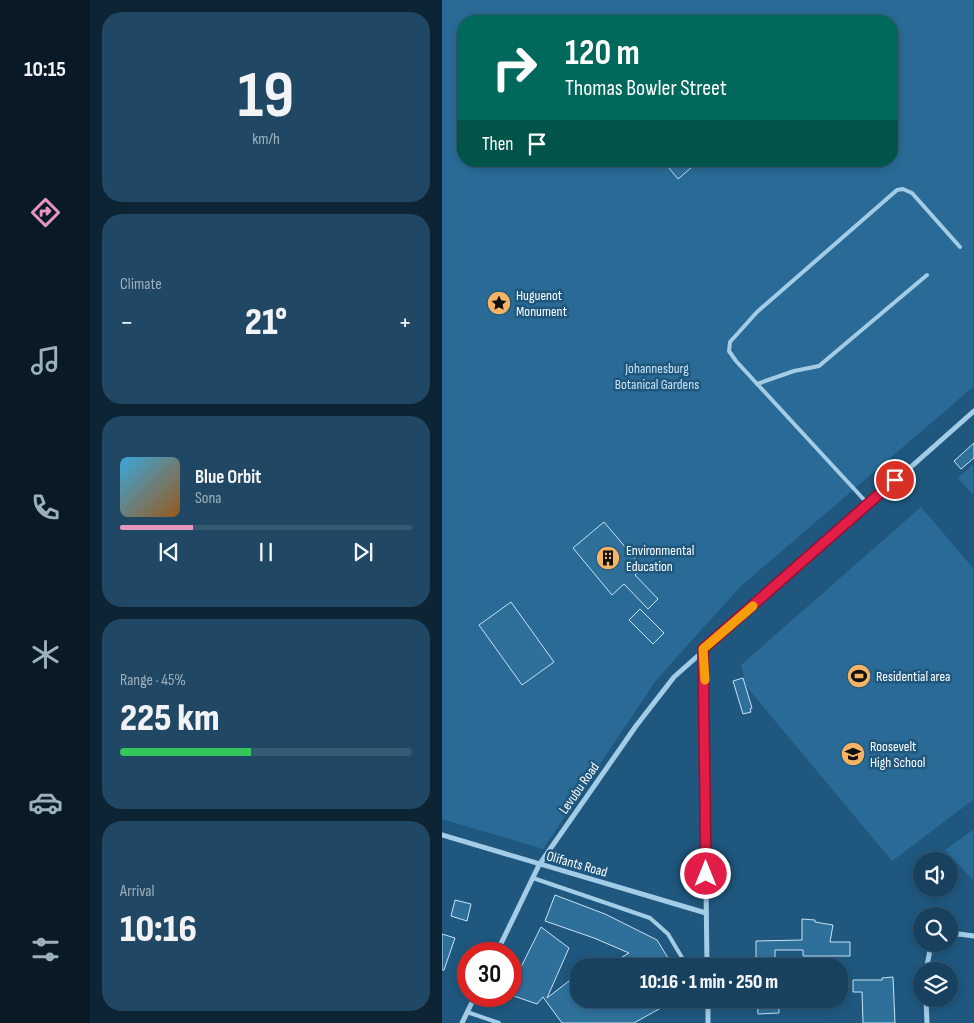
<!DOCTYPE html>
<html lang="en">
<head>
<meta charset="utf-8">
<style>
	body { margin:0; font-family:"Sofia Sans Condensed",sans-serif; background:#204864; color:#f1f3f6; height:100vh; display:flex; flex-direction:column; font-size:19px; white-space:nowrap }
	* { box-sizing:border-box; margin:0 }
	p { font-size:16px; color:#9eafbc }
	.icon { flex:none; width:28px; height:28px; fill:none; stroke:currentColor; stroke-width:2; stroke-linecap:round; stroke-linejoin:round }
	.map { position:relative; flex:1; overflow:hidden }
	.side { display:flex; flex-direction:column; gap:12px; padding:12px; background:#0d2434; width:352px }
	.side>* { flex:none }
	.top-card { position:absolute; left:15px; top:15px; width:441px; height:152px; border-radius:20px; box-shadow:0 2px 8px #0003,0 0 0 1px #365a73; background:#00695c; color:#fff; overflow:hidden }
	.controls { position:absolute; left:471px; top:852px; display:grid; gap:10px }
	.controls a { display:grid; place-items:center; width:45px; height:45px; border-radius:50%; background:#17415e; box-shadow:0 2px 8px #0003,0 0 0 1px #365a73; font-size:25px }
	.speed { position:absolute; left:15px; top:942px; display:flex; gap:10px; font-size:25px; font-weight:700; text-align:center }
	.speed>* { display:grid; place-content:center; width:65px; height:65px; border-radius:50%; background:#17415e; box-shadow:0 2px 8px #0003,0 0 0 1px #365a73; line-height:1 }
	.speed .limit { border:8px solid #d22; background:#fff; color:#111 }
	.pin { position:absolute; display:grid; place-items:center; width:42px; height:42px; color:#fff; margin:-21px; border:2px solid #fff; border-radius:50%; box-shadow:0 1px 5px #0007 }
	.me { position:absolute; width:55px; margin:-28px; rotate:0deg; stroke-linejoin:round; filter:drop-shadow(0 0 4px #0008) }
	.turn { display:flex; align-items:center; gap:18px; height:105px; padding:0 25px; font-size:22px }
	.turn .icon { width:65px; height:65px; stroke-width:2.5 }
	.turn b { display:block; font-size:35px; line-height:42px }
	.then { display:flex; align-items:center; height:48px; padding:0 25px; background:#0003; gap:10px; font-size:19px }
	.big { font-size:38px; font-weight:800; line-height:1.1 }
	.side .widget { flex:1; display:flex; flex-direction:column; justify-content:center; gap:8px; min-width:0; padding:0 18px; border-radius:20px; background:#204864 }
	.side .dial { align-items:center; gap:0 }
	.dial b { font-size:65px; line-height:1 }
	.song { display:flex; align-items:center; gap:15px }
	.cover { width:60px; height:60px; border-radius:8px; background:linear-gradient(135deg,hsl(200 70% 55%),hsl(30 70% 35%)) }
	.played { height:5px; border-radius:2px; background:linear-gradient(90deg,#e797bd 25%,#365a73 25%) }
	.keys { display:flex; justify-content:space-around; direction:ltr }
	.heat { display:flex; justify-content:space-between; align-items:center; font-size:28px; direction:ltr }
	.charge { height:8px; border-radius:4px; background:linear-gradient(90deg,#34c759 45%,#365a73 0) }
	.trip { position:absolute; left:128px; top:958px; width:278px; height:50px; border-radius:20px; background:#17415e; box-shadow:0 2px 8px #0003,0 0 0 1px #365a73; font-weight:800; line-height:50px; text-align:center }
	main { display:flex; flex:1; min-height:0 }
	.dock { display:flex; flex-direction:column; width:90px; justify-content:space-around; align-items:center; background:#091a26; color:#9eafbc }
	.dock .icon { width:35px; height:35px }
	.dock .current { color:#e797bd }
	.dock b { font-size:22px; color:#f1f3f6 }
	.map>svg:first-child { display:block }
</style>
</head>
<body>
<main>
<nav class="dock">
<b>10:15</b>
<svg class="icon current" aria-label="directions" viewBox="0 0 24 24"><path d="M12 3l9 9-9 9-9-9zM9 14v-3h6M13 9l2 2-2 2"/></svg>
<svg class="icon" aria-label="music" viewBox="0 0 24 24"><path d="M9 18V5l10-2v13"/><circle cx="6" cy="18" r="3"/><circle cx="16" cy="16" r="3"/></svg>
<svg class="icon" aria-label="phone" viewBox="0 0 24 24"><path d="M5 4h4l2 5-3 2q2 4 5 5l2-3 5 2v4C11 20 4 13 5 4z"/></svg>
<svg class="icon" aria-label="climate" viewBox="0 0 24 24"><path d="M12 3v18M4 7l16 10M4 17L20 7"/></svg>
<svg class="icon" aria-label="car" viewBox="0 0 24 24"><path d="M5 17H2v-5l4-1 3-4h7l3 4 3 1v5h-3M9 17h6M6 11h13"/><circle cx="7" cy="17" r="2"/><circle cx="17" cy="17" r="2"/></svg>
<svg class="icon" aria-label="filters" viewBox="0 0 24 24"><path d="M4 7h16M4 17h16"/><circle cx="9" cy="7" r="2"/><circle cx="15" cy="17" r="2"/></svg>
</nav>
<section class="side">
<div class="widget dial"><b>19</b><p>km/h</p></div>
<div class="widget"><p>Climate</p>
<div class="heat"><a>−</a><b class="big">21°</b><a>+</a></div>
</div>
<div class="widget">
<div class="song"><i class="cover"></i><div><b>Blue Orbit</b><p>Sona</p></div></div>
<div class="played"></div>
<div class="keys"><svg class="icon" aria-label="previous" viewBox="0 0 24 24"><path d="M18 5L8 12l10 7zM5 5v14"/></svg><svg class="icon" aria-label="pause" viewBox="0 0 24 24"><path d="M8 5v14M16 5v14"/></svg><svg class="icon" aria-label="next" viewBox="0 0 24 24"><path d="M6 5l10 7-10 7zM19 5v14"/></svg></div>
</div>
<div class="widget"><p>Range · 45%</p><b class="big">225 km</b><div class="charge"></div></div>
<div class="widget"><p>Arrival</p><b class="big">10:16</b></div>
</section>
<div class="map">
<svg width="532" height="1023" viewBox="0 0 532 1023">
	<rect width="100%" height="100%" fill="#1f577e"/>
	<g fill="#296b96" fill-rule="evenodd">
		<path d="M0,0H531V387L299,586L215,679L101,849L0,819ZM21,21H450V161H21Z"/>
		<polygon points="531,464 531,495 516,478"/>
		<polygon points="479,507 531,568 531,800 450,861 304,686 299,665"/>
		<polygon points="531,830 531,880 503,850"/>
	</g>
	<g fill="#2f709b" stroke="#c7e3f6">
		<polygon points="235,161 257,161 236,179 227,168"/>
		<polygon points="532,443 532,458 519,469 512,461"/>
		<polygon points="162,522 201,568 193,575 216,599 206,609 182,584 170,595 131,548"/>
		<polygon points="69,602 112,662 80,685 37,625"/>
		<polygon points="198,609 222,633 211,644 187,620"/>
		<polygon points="301,678 310,708 308,709 309,712 301,714 291,681"/>
		<polygon points="113,895 163,914 215,940 231,966 165,966 187,953 152,938 103,921"/>
		<polygon points="13,900 29,904 25,921 9,916"/>
		<polygon points="360,919 373,920 373,922 391,925 388,942 408,942 408,956 361,956 361,950 333,950 333,966 314,966 314,941 360,940"/>
		<polygon points="99,927 127,948 105,998 136,974 136,999 235,999 192,1023 120,1023 101,997 95,1004 69,995 69,987"/>
		<polygon points="0,934 13,938 2,970 0,970"/>
		<polygon points="451,977 453,1023 421,1023 420,992 411,992 411,980 440,980 440,978"/>
		<polygon points="315,999 337,999 337,1013 316,1014"/>
	</g>
	<g fill="none" stroke-linecap="round" stroke-linejoin="round">
		<g stroke="#a3cce7" stroke-width="4">
			<polyline points="315,384 352,371 377,366 485,275"/>
			<polyline points="426,504 294,361 287,351 288,342 315,312 455,190 461,189 470,193 518,247"/>
			<polyline points="91,878 208,918 226,934 245,966"/>
			<polyline points="25,1012 57,1023"/>
		</g>
		<g stroke="#a3cce7" stroke-width="5">
			<polyline points="261,649 265,966"/>
			<polyline points="0,835 264,913"/>
			<polyline points="508,936 517,934 532,936"/>
			<polyline points="54,954 97,865 194,726 232,677 532,411"/>
			<polyline points="484,971 488,950 494,944"/>
			<polyline points="266,999 266,1023"/>
			<polyline points="484,999 485,1023"/>
			<polyline points="20,1023 33,996"/>
		</g>
	</g>
	<g fill="none" stroke-linecap="round" stroke-linejoin="round">
		<g stroke="#92132f" stroke-width="12">
			<polyline id="route" points="264,874 261,649 453,480"/>
		</g>
		<use href="#route" stroke="#e11d48" stroke-width="9"/>
		<polyline stroke="#f59e0b" stroke-width="9" points="263,680 261,649 311,606"/>
	</g>
	<defs>
		<g id="sight-disc" transform="scale(1.25)"><circle r="9.5" fill="#f5b463" stroke="#1f577e"/><path d="M0-6L1.8-2.2L6-1.7L2.9 1.2L3.7 5.4L0 3.3L-3.7 5.4L-2.9 1.2L-6-1.7L-1.8-2.2Z" fill="#111"/></g>
		<g id="building-disc" transform="scale(1.25)"><circle r="9.5" fill="#f5b463" stroke="#1f577e"/><path d="M-4-6H4V6H1V3H-1V6H-4ZM-2.5-4.3h1.7v1.8h-1.7ZM.8-4.3h1.7v1.8H.8ZM-2.5-1h1.7V.8h-1.7ZM.8-1h1.7V.8H.8Z" fill="#111"/></g>
		<g id="stadium-disc" transform="scale(1.25)"><circle r="9.5" fill="#f5b463" stroke="#1f577e"/><path d="M0-5a6.5 5 0 1 0 0 10a6.5 5 0 1 0 0-10ZM-3.5-1.8h7v3.6h-7Z" fill="#111"/></g>
		<g id="school-disc" transform="scale(1.25)"><circle r="9.5" fill="#f5b463" stroke="#1f577e"/><path d="M0-5L7-2L0 1L-7-2ZM-4 1L0 2.5L4 1V4Q0 6-4 4Z" fill="#111"/></g>
	</defs>
	<g fill-rule="evenodd">
		<use href="#sight-disc" x="57" y="303"/>
		<use href="#building-disc" x="166" y="558"/>
		<use href="#stadium-disc" x="417" y="676"/>
		<use href="#school-disc" x="411" y="754"/>
	</g>
	<g text-anchor="middle" dominant-baseline="central" stroke-width="5" stroke-linejoin="round" paint-order="stroke">
		<g font-size="14" fill="#fff" stroke="#1f577e" text-anchor="start">
			<text x="74" y="295">Huguenot<tspan x="74" dy="16">Monument</tspan></text>
			<text x="184" y="550">Environmental<tspan x="184" dy="16">Education</tspan></text>
			<text x="434" y="676">Residential area</text>
			<text x="428" y="746">Roosevelt<tspan x="428" dy="16">High School</tspan></text>
		</g>
		<g font-size="14" fill="#c7e3f6" stroke="#1f577e">
			<text x="215" y="368">Johannesburg<tspan x="215" dy="16">Botanical Gardens</tspan></text>
		</g>
		<g font-size="14" fill="#fff" stroke="#1f577e">
			<text transform="translate(137 788) rotate(-55)">Levubu Road</text>
			<text transform="translate(135 864) rotate(16)">Olifants Road</text>
		</g>
	</g>
</svg>
<div class="controls">
<a><svg class="icon" aria-label="sound" viewBox="0 0 24 24"><path d="M4 9h4l5-4v14l-5-4H4zM17 9q2 3 0 6"/></svg></a>
<a><svg class="icon" aria-label="search" viewBox="0 0 24 24"><circle cx="10" cy="10" r="6"/><path d="M15 15l6 6"/></svg></a>
<a><svg class="icon" aria-label="layers" viewBox="0 0 24 24"><path d="M12 4l9 5-9 5-9-5zM3 14l9 5 9-5"/></svg></a>
</div>
<div class="speed"><div class="limit">30</div></div>
<div class="pin" style="left:453px;top:480px;background:#d93025"><svg class="icon" aria-label="arrive" viewBox="0 0 24 24"><path d="M6 21V4h12l-3 4 3 4H6"/></svg></div>
<svg class="me" style="left:264px;top:874px" viewBox="-20 -20 40 40"><circle r="17" fill="#e11d48" stroke="#fff" stroke-width="3"/><path d="M0-11L8 9 0 5-8 9z" fill="#fff"/></svg>
<div class="trip">10:16 · 1 min · 250 m</div>
<div class="top-card">
<div class="turn"><svg class="icon" aria-label="right" viewBox="0 0 24 24"><path d="M7 20v-9h11M14 6l5 5-5 5"/></svg><div><b>120 m</b>Thomas Bowler Street</div></div>
<div class="then">Then<svg class="icon" aria-label="arrive" viewBox="0 0 24 24"><path d="M6 21V4h12l-3 4 3 4H6"/></svg></div>
</div>
</div>
</main>
</body>
</html>
